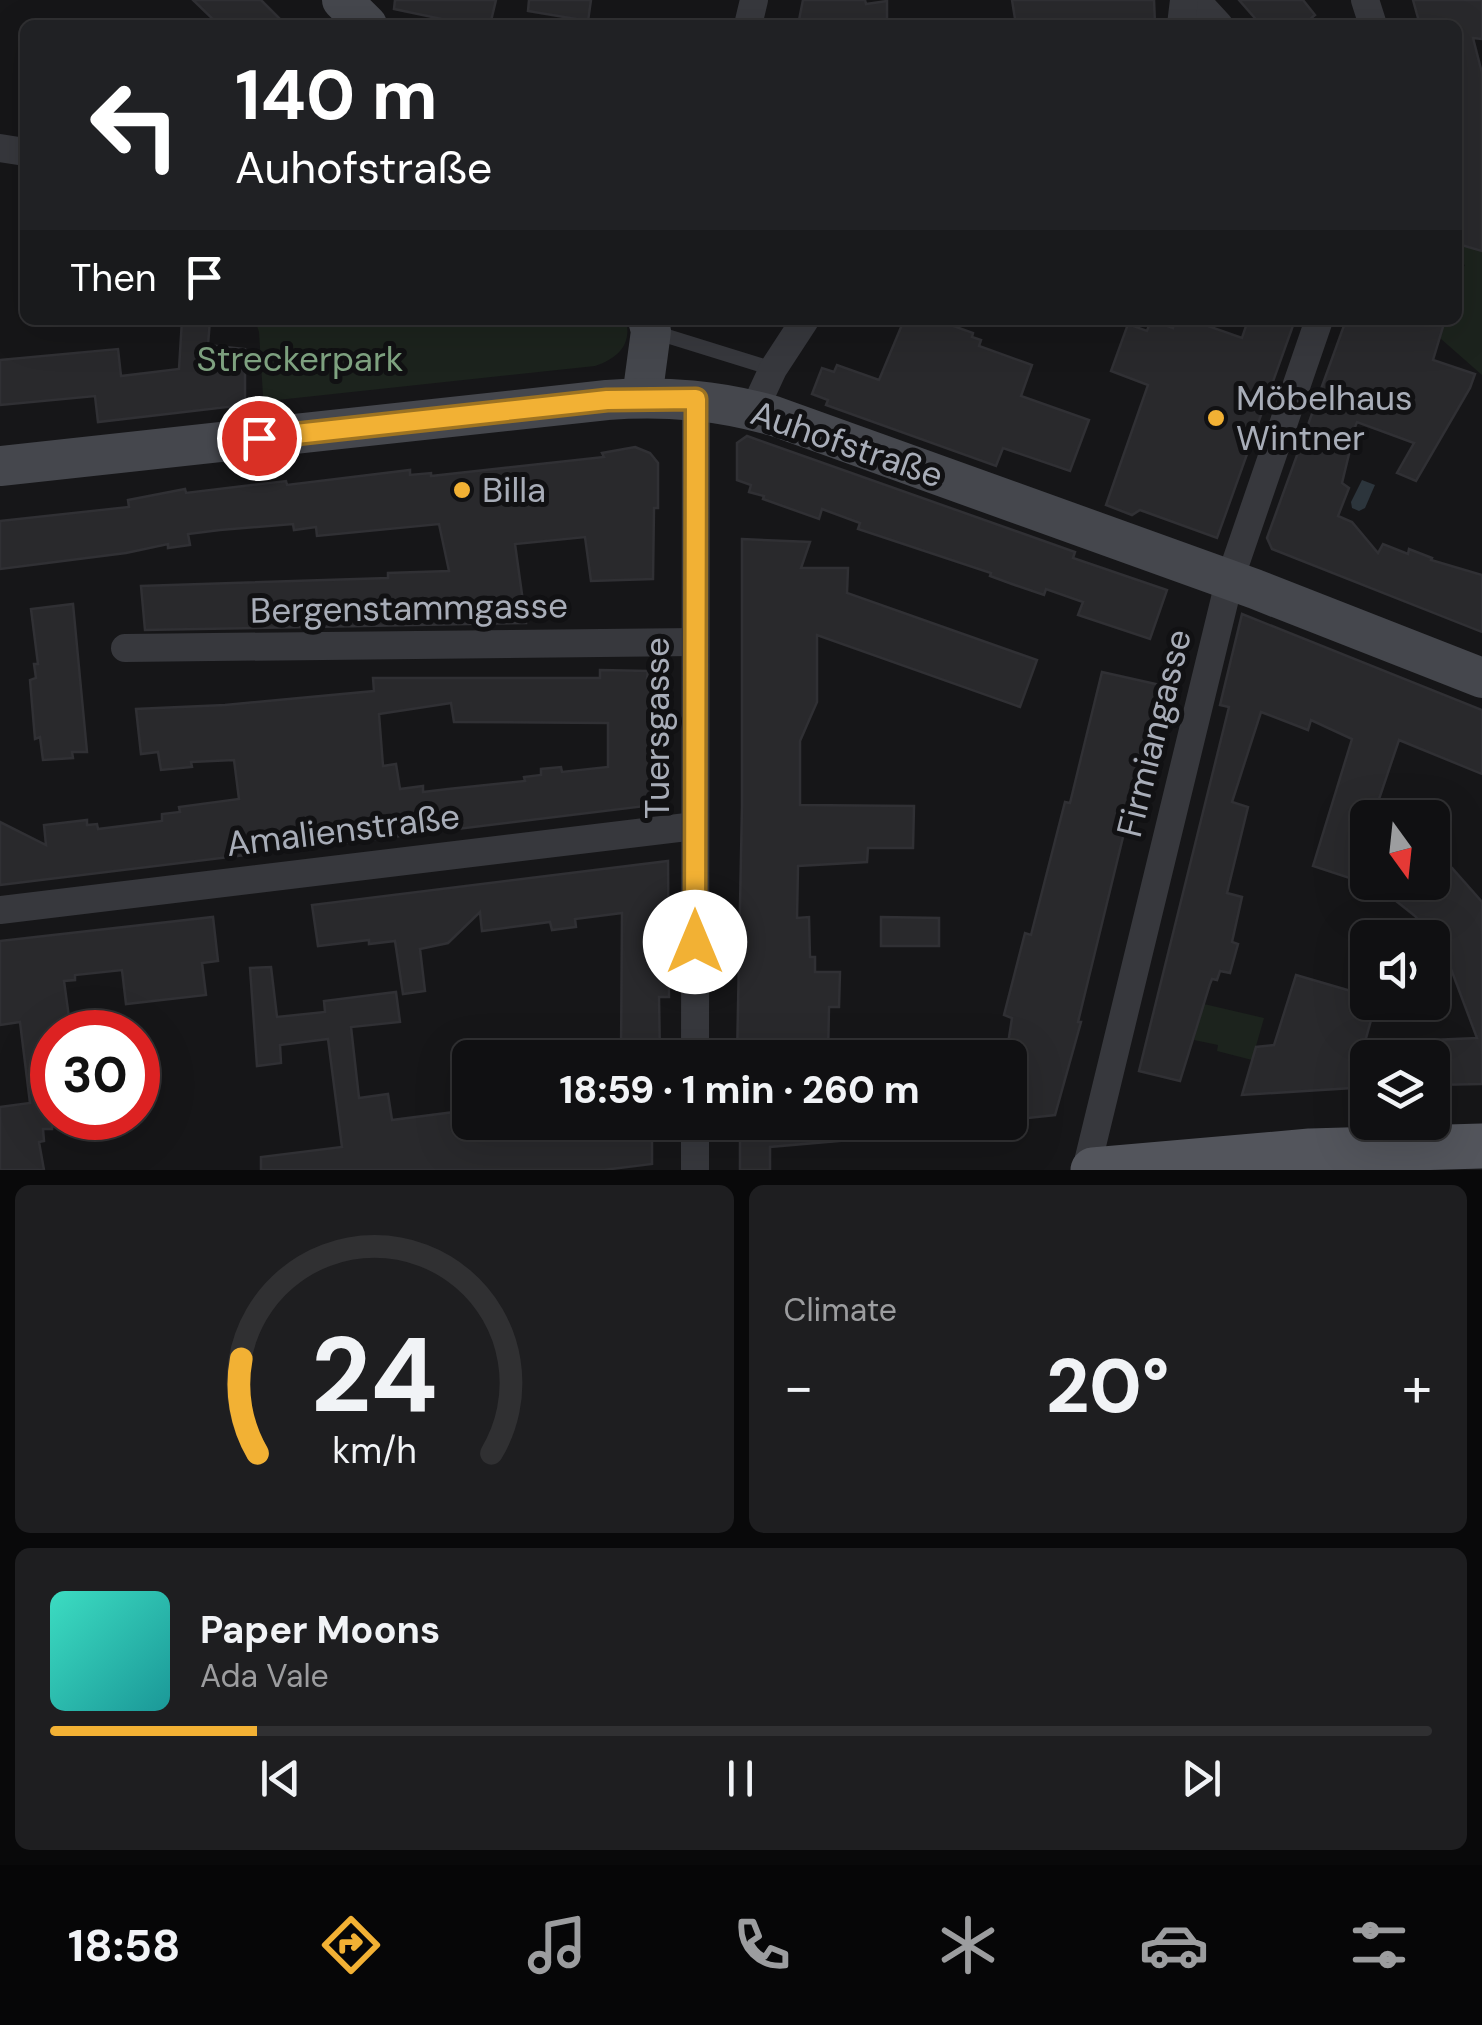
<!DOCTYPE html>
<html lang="en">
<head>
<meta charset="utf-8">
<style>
	body { margin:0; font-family:"DM Sans",sans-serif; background:#1e1e20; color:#f1f3f6; height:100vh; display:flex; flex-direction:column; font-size:38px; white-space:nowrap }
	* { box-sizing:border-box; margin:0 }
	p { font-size:32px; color:#9c9d9f }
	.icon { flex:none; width:55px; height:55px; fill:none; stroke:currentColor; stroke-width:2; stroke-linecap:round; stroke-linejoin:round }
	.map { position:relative; height:1170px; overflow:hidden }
	.side { display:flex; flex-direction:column; gap:15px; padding:15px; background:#09090a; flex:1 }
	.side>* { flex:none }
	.top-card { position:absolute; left:20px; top:20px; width:1442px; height:305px; border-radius:15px; box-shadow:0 10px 40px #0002,0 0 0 2px #303032; background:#202124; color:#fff; overflow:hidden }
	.needle { width:65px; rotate:165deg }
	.controls { position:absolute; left:1350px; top:800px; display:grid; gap:20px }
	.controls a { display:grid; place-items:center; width:100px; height:100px; border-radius:15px; background:#101012; box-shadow:0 10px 40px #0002,0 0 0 2px #303032; font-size:50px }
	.speed { position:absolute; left:30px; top:1010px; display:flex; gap:20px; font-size:50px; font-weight:700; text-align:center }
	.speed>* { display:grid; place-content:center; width:130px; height:130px; border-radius:50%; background:#101012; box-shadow:0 10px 40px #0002,0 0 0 2px #303032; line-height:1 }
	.speed .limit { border:15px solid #d22; background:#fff; color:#111 }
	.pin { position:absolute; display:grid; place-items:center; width:85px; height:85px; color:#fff; margin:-42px; border:5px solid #fff; border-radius:50%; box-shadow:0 2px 10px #0007 }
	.me { position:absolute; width:110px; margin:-55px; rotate:0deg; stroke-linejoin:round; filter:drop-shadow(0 0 8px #0008) }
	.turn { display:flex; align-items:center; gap:35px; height:210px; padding:0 50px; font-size:45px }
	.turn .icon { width:130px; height:130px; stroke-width:2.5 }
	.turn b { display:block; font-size:70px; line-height:85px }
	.then { display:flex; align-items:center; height:95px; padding:0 50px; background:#0003; gap:20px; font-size:38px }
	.big { font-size:75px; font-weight:800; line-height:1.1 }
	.side .card { flex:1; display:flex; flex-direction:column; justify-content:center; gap:15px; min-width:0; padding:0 35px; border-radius:15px; background:#1e1e20 }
	.side .dial { align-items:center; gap:0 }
	.dial svg { height:260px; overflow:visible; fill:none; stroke:#303032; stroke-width:7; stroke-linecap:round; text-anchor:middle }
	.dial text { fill:#f1f3f6; stroke:none }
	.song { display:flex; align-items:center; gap:30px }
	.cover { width:120px; height:120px; border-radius:15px; background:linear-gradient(135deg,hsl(170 70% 55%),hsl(180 70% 35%)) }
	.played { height:10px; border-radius:5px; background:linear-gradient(90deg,#f2b134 15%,#303032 15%) }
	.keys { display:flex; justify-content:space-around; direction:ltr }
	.heat { display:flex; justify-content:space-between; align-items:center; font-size:55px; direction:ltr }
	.side .tiles { flex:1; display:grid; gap:15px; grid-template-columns:1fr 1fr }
	.card:last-child { grid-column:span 2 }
	.trip { position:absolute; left:452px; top:1040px; width:575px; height:100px; border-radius:15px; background:#101012; box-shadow:0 10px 40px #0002,0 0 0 2px #303032; font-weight:800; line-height:100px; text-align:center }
	.dock { display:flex; height:160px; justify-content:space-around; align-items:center; background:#060607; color:#9c9d9f }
	.dock .icon { width:70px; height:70px }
	.dock .current { color:#f2b134 }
	.dock b { font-size:45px; color:#f1f3f6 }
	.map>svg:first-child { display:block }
</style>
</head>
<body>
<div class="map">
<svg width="1482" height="1170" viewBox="0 0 1482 1170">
	<rect width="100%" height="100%" fill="#161618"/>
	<g fill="#1c231d">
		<polygon points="1459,244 1482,251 1482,375 1440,338 1445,320 1458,320 1458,277 1465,265 1458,261"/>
		<path d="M255,320H626C632,345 618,358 595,366L268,401L263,396L259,332Z"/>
		<polygon points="1204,1004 1264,1018 1252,1060 1217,1051 1218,1045 1194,1040"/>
	</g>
	<polygon fill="#2c353c" points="1362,480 1375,485 1365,508 1359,511 1352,508 1351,502"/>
	<g fill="#29292c" stroke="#303034" stroke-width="2.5" fill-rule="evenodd">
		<polygon points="193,0 261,0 286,25 219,25"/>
		<polygon points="395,0 496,0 490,25 470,25 394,9"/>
		<polygon points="529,0 591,0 588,21 528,11"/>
		<polygon points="803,0 865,0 866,4 887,1 887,25 798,25"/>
		<polygon points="1012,0 1154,0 1155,24 1016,25"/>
		<polygon points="1239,0 1303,0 1315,15 1303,25 1261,25"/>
		<polygon points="1413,0 1482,0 1482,39 1473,38 1482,73 1482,251 1458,244 1458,25 1420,25"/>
		<polygon points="182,320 210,320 208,345 245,349 245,405 98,422 95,396 0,405 0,360 118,349 121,376 179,369"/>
		<polygon points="904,320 937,320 973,333 972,337 981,340 979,346 1032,365 1021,396 1089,420 1070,471 1003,448 996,466 826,405 828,400 812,394 822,368 834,372 837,365 879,380"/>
		<polygon points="1151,320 1173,328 1175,320 1191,320 1242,338 1248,320 1295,320 1217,538 1140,510 1132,515 1106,505 1148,385 1111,371 1128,324 1147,331"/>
		<polygon points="1346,320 1445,320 1433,360 1475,374 1470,388 1416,481 1397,473 1414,443 1357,422 1347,447 1349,454 1342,483 1349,488 1338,516 1352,522 1378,553 1383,544 1408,554 1409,549 1432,558 1431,560 1482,575 1482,632 1272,549 1267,538"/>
		<polygon points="747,436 1075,552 1073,558 1167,590 1150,639 1078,615 1083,602 1046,589 1044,595 1012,584 990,576 991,573 858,529 860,523 822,509 819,519 763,499 764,496 749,492 751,485 737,480 737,443"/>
		<polygon points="635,447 650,453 658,463 658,508 654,508 653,579 591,581 585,537 515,544 526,623 145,630 141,586 388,578 388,573 449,571 439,524 317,536 316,527 294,530 293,524 220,530 188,534 190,545 168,548 168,544 126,553 0,569 0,521 129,507 128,500 185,489 186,493 286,481 287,485 410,470 410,475 431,473 431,476 604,457 602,453"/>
		<polygon points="742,539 810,542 801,568 848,568 847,593 1037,660 1020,707 817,635 817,702 800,741 800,805 914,806 913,848 868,848 867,862 798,866 797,918 809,917 810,957 815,957 815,972 840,972 839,1007 829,1007 828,1058 737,1058 742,806"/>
		<polygon points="73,604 87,752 72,752 73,758 43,760 40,737 35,739 30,680 36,678 34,664 38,664 31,609"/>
		<polygon points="1242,614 1482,710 1482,774 1399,740 1374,814 1368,818 1368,884 1313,866 1352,739 1311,720 1308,730 1261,712 1232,802 1248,807 1227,893 1242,897 1232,942 1238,944 1230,973 1220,971 1217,980 1212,979 1210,984 1180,1081 1139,1071 1229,707 1220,705"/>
		<path d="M600,670L648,671L647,678L653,677V696H659L662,804L0,885V822L46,845L44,825L87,820V825L97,824L98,829L162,821V814L180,812L179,807L239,799L234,760L191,762L192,767L161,770L158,752L141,754L136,709L225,705L374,691L373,678H600ZM451,703L454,722L608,723V767L562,772L561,767L541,769V775L524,777L525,781L448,789L423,792V786L400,789L396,764L383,766L379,714Z"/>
		<polygon points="1102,672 1160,685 1078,1022 1081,1022 1055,1115 1010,1120 1010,1057 1006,1057 1012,1018 1004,1015 1025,933 1031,935 1065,802 1070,803"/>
		<polygon points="1432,854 1452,868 1482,902 1482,1084 1432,1085 1432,1040 1477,1038 1445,953 1415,916 1372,882 1432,882"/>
		<polygon points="668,861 669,997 659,997 660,1058 621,1058 622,913 575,919 576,927 552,930 550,922 482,931 480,912 448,943 420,949 425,991 403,994 395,941 369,944 369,940 318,946 312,905"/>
		<polygon points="213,917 218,961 202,963 206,995 126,1004 122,970 75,975 75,980 64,981 71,1032 52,1032 52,1129 43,1129 44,1141 39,1142 44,1170 0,1170 0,1107 30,1103 20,1022 0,1025 0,941"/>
		<polygon points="881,917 939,918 939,946 881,946"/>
		<polygon points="271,967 277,1017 325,1012 324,1001 396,992 400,1022 351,1027 359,1098 388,1094 392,1120 470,1110 470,1122 528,1122 530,1133 578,1126 578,1122 652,1122 652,1164 603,1170 261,1170 261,1157 342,1147 328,1039 280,1045 281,1063 257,1066 250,968"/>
		<polygon points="1296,975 1368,996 1368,1002 1376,1002 1365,1042 1368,1042 1368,1087 1242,1095 1256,1047 1274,1045"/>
		<polygon points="740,1122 895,1122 895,1136 770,1147 770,1170 740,1170"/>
	</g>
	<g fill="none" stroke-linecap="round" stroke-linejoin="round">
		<polyline stroke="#37383d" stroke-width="14" points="654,332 773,369"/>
		<g stroke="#37383d" stroke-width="28">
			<polyline points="1196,0 1219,25"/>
			<polyline points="1365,0 1373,25"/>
			<polyline points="748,25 754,0"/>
			<polyline points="1181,25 1184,0"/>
			<polyline points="0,148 25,152"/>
			<polyline points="754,410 773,369 805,320"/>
			<polyline points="125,648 695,642"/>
			<polyline points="0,910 695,826"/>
			<polyline points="695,1058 696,399"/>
			<polyline points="695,1170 695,1122"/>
			<polyline points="1086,1170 1229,582 1319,320"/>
		</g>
		<g stroke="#45474d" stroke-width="40">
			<polyline points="342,0 367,25"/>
			<polyline points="642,398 651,331 648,320"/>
			<path d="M0,466L607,400C666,396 718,400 774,416L1255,589L1482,678"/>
		</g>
		<polyline stroke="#53555c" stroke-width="45" points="1093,1170 1310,1151 1482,1146"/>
	</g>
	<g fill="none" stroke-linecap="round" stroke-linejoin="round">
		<g stroke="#9d7322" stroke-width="25">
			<polyline id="route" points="259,438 607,400 696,399 695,942"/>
		</g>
		<use href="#route" stroke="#f2b134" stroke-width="18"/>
	</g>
	<g fill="#f2b134" stroke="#111113" stroke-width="4">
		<circle cx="1216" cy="418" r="10"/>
		<circle cx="462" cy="490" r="10"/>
	</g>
	<g text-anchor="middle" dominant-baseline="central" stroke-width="10" stroke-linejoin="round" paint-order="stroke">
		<g font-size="35" fill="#7fa381" stroke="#111113">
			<text x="300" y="359">Streckerpark</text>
		</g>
		<g font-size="35" fill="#a8adb8" stroke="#111113" text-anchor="start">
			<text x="1236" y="398">Möbelhaus<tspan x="1236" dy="40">Wintner</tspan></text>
			<text x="482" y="490">Billa</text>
		</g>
		<g font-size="35" fill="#a8adb8" stroke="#111113">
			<text transform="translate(847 444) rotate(19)">Auhofstraße</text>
			<text transform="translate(409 608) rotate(-1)">Bergenstammgasse</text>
			<text transform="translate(657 728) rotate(-90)">Tuersgasse</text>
			<text transform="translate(1154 733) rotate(-76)">Firmiangasse</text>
			<text transform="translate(343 830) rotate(-7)">Amalienstraße</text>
		</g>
	</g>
</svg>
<div class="controls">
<a><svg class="needle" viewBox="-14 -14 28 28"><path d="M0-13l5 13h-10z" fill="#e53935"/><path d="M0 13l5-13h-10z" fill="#9c9d9f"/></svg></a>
<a><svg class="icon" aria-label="sound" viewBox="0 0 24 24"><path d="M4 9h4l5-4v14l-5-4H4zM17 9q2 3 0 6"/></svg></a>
<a><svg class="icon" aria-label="layers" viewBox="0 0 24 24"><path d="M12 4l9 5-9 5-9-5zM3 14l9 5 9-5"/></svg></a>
</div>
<div class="speed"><div class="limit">30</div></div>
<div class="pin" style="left:259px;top:438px;background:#d93025"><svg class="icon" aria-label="arrive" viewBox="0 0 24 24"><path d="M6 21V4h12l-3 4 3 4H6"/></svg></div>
<svg class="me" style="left:695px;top:942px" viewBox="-20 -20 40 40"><circle r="19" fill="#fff"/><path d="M0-13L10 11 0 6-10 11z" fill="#f2b134"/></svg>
<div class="trip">18:59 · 1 min · 260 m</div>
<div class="top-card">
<div class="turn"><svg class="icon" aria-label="left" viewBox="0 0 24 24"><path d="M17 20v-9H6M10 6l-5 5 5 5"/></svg><div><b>140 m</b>Auhofstraße</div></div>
<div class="then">Then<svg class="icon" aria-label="arrive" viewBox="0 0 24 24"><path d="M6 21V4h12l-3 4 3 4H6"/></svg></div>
</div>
</div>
<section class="side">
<div class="tiles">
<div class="card dial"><svg viewBox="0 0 100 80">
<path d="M14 69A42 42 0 1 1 86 69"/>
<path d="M14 69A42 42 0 0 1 9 40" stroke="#f2b134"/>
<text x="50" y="56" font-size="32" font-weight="700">24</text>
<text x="50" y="72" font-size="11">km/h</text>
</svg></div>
<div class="card"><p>Climate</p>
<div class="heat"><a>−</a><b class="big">20°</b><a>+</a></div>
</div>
<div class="card">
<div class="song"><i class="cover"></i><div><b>Paper Moons</b><p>Ada Vale</p></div></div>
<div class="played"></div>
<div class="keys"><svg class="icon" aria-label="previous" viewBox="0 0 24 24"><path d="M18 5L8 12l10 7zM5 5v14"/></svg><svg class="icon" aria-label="pause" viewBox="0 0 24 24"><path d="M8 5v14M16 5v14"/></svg><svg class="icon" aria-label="next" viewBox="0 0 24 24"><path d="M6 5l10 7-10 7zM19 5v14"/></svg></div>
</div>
</div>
</section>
<nav class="dock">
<b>18:58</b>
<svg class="icon current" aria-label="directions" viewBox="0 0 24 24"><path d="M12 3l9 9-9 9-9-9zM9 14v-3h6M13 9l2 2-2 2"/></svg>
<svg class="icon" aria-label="music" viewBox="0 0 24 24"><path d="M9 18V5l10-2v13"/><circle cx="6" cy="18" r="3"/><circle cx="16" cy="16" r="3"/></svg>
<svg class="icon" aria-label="phone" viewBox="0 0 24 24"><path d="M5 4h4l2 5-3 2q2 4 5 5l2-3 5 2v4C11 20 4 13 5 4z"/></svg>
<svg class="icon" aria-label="climate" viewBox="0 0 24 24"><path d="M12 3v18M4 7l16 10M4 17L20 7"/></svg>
<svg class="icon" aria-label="car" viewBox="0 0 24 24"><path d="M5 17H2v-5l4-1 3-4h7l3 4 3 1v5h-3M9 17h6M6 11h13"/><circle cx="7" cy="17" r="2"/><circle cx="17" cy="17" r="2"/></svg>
<svg class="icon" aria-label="filters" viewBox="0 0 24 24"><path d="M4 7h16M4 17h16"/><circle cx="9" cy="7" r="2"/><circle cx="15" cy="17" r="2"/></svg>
</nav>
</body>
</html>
